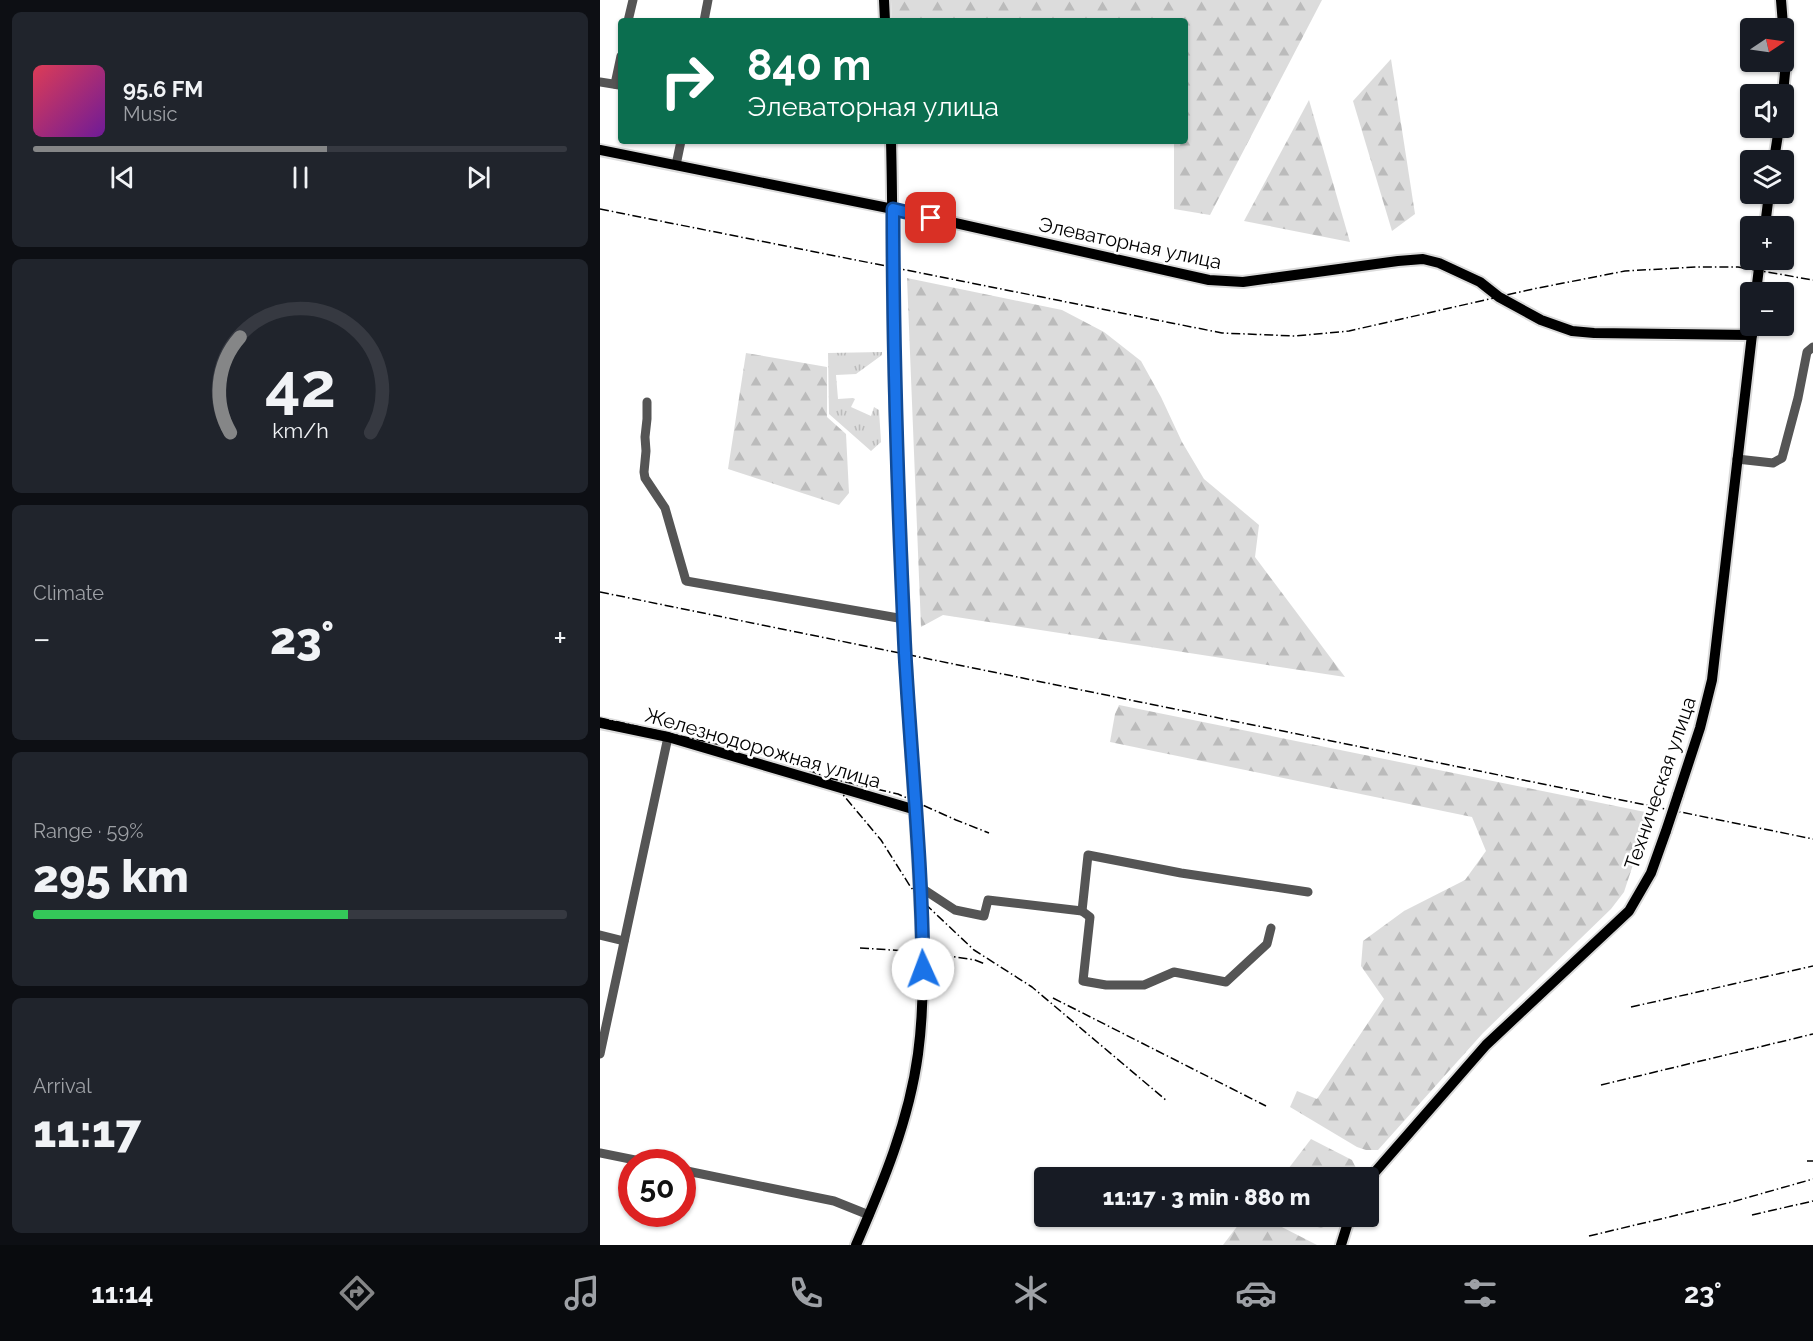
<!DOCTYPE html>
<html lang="en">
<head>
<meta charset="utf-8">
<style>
	body { margin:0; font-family:Raleway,sans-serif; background:#20242c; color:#f1f3f6; height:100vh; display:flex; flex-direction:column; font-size:22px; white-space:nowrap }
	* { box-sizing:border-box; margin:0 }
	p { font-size:20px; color:#9ea1a6 }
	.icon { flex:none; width:33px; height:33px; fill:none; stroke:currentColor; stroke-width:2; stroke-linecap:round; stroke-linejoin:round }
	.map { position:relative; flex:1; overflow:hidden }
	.drawer { display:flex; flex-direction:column; gap:12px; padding:12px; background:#0d0f14; width:600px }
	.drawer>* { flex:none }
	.banner { position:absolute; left:18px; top:18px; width:570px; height:126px; border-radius:6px; box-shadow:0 2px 4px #0004; background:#0b6e4f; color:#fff; overflow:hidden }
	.needle { width:39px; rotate:77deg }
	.fabs { position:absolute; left:1140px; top:18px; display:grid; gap:12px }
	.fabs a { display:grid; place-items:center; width:54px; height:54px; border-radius:6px; background:#171b24; box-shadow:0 2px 4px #0004; font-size:30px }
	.speed { position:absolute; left:18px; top:1149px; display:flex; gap:12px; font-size:30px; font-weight:700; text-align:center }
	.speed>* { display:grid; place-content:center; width:78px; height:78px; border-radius:50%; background:#171b24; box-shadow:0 2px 4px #0004; line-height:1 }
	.speed .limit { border:9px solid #d22; background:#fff; color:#111 }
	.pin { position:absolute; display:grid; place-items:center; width:51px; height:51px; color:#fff; margin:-26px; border-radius:12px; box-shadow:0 3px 9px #0006 }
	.me { position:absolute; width:66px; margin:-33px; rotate:358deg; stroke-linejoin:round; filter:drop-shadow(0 0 4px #0008) }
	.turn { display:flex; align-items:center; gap:21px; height:126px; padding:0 30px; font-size:27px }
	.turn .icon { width:78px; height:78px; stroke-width:2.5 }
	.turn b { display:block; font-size:42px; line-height:51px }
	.big { font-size:45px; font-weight:800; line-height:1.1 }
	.drawer .widget { flex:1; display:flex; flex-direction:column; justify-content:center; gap:9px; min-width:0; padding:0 21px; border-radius:9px; background:#20242c }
	.drawer .dial { align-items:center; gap:0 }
	.dial svg { height:156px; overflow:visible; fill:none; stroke:#363941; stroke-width:7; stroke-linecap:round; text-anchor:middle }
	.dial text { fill:#f1f3f6; stroke:none }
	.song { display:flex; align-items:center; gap:18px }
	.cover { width:72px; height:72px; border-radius:9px; background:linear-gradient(135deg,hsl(350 70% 55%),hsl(280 70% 35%)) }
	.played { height:6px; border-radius:3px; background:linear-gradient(90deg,#858687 55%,#363941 55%) }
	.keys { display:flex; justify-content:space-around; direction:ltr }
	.heat { display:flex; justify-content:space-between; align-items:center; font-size:33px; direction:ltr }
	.charge { height:9px; border-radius:4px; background:linear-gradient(90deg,#34c759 59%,#363941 0) }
	.trip { position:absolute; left:434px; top:1167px; width:345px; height:60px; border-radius:6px; background:#171b24; box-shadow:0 2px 4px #0004; font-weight:800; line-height:60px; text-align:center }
	.menu { display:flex; height:96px; justify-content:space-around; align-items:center; background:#090b0e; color:#9ea1a6 }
	.menu .icon { width:42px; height:42px }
	.menu .current { color:#858687 }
	.menu b { font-size:27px; color:#f1f3f6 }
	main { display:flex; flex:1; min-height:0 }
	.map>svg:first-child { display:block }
</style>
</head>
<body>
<main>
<section class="drawer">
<div class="widget">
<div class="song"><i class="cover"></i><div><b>95.6 FM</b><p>Music</p></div></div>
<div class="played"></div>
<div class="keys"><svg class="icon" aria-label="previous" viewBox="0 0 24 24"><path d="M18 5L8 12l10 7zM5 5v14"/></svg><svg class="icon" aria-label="pause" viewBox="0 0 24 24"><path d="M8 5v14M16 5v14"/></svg><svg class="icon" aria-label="next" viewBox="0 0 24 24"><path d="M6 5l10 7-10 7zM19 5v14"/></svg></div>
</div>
<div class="widget dial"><svg viewBox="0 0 100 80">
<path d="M14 69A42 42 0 1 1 86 69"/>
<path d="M14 69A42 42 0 0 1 19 20" stroke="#858687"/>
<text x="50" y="56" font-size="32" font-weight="700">42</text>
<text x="50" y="72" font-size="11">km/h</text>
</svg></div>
<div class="widget"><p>Climate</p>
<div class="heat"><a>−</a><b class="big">23°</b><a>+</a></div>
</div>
<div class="widget"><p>Range · 59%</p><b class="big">295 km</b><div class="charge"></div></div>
<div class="widget"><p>Arrival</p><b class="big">11:17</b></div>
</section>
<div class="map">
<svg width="1213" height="1245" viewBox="0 0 1213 1245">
	<defs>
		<pattern id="grass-tufts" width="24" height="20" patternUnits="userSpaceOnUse" patternTransform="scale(1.5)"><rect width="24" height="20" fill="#dcdcdc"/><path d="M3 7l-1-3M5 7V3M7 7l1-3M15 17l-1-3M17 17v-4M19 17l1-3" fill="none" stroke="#bbb"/></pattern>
		<pattern id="forest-firs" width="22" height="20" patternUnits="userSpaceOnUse" patternTransform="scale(1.5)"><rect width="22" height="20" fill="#dcdcdc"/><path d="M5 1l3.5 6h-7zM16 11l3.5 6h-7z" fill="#bbb"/></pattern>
	</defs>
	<rect width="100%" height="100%" fill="#fff"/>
	<polygon fill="url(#grass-tufts)" points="282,352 282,355 256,374 236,375 238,399 253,398 255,399 251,407 271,416 274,407 279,410 281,442 271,451 229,414 228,353"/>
	<g fill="url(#forest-firs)">
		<polygon points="291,0 722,0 610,215 574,209 574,141 585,141 585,21 292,21"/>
		<polygon points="791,59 815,214 792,231 753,101"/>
		<polygon points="709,100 750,242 644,221"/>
		<polygon points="307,278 462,310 504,332 541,361 561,397 582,442 604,479 659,525 655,557 745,677 343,615 321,627"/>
		<polygon points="146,353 227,367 227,417 246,434 249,493 239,505 128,469"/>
		<polygon points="519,705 1050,813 1024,892 1011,909 883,1033 778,1150 766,1150 757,1147 690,1107 697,1091 717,1099 784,999 761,966 763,941 804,911 865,880 886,851 872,817 510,742 515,714"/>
		<polygon points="711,1139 752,1160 758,1172 754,1177 682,1177"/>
		<polygon points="684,1217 734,1217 731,1224 721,1228"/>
		<polygon points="642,1220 674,1223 717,1245 623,1245"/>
	</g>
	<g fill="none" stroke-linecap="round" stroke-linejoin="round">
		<g stroke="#dbdbdb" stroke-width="14">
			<g id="major">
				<polyline points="284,0 285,21"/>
				<polyline points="1181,0 1186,62 1183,94"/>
				<polyline points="0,150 293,209 609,280 643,282 798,261 823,259 839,263 880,282 899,297 941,320 972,331 994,333 1152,335"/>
				<polyline points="1174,160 1179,128"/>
				<polyline points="1165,226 1169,194"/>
				<polyline points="1156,292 1160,260"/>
				<polyline points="0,723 68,737 316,810"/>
				<polyline points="1078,795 1100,728 1112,680 1153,326"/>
				<polyline points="768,1180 886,1045 1029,911 1051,873 1066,831"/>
				<path d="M256,1245C283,1183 309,1121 318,1054C326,994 322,940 319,880C315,800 308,720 305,640C301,546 296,453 294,360C292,287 293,214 291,141"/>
				<polyline points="741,1245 750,1216"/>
			</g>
		</g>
		<g stroke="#555" stroke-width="9">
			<polyline points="28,21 33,0"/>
			<polyline points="104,21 108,0"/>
			<polyline points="0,82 19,85"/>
			<polyline points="15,84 21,56"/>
			<polyline points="76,165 81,141"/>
			<polyline points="47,402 47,419 45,437 46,451 44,472 45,478 65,508 86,581 304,619"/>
			<polyline points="1137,459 1173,463 1182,458 1198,398 1207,352 1213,347"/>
			<polyline points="320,887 355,910 384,916 388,900 482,911 488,855 581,873 708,892"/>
			<polyline points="482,911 490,917 483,981 506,985 544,985 574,972 626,982 667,944 671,928"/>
			<polyline points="0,935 24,941"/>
			<polyline points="0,1054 68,737"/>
			<polyline points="0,1153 45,1162"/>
			<polyline points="82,1170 234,1201 269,1215"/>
		</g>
		<use href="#major" stroke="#000" stroke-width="10"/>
		<g stroke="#000" stroke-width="1.5" stroke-dasharray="9 3 1.5 3" stroke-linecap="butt">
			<polyline points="0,209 622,333 695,336 749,331 933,289 1025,271 1097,267 1138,267 1213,280"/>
			<polyline points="0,592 1213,839"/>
			<polyline points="0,718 175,757 229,778 281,840 310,886 320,899 374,950 432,987 567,1101"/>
			<polyline points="229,778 298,794 356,820 389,833"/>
			<polyline points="260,948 323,952 375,960 385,964"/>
			<polyline points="453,998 666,1106"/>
			<polyline points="1031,1007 1213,966"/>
			<polyline points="1001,1085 1213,1034"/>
			<polyline points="1207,1161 1213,1161"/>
			<polyline points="1152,1215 1213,1201"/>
			<polyline points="989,1236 1132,1202 1213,1179"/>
		</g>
		<g stroke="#dbdbdb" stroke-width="14" stroke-linecap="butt">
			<polyline id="major-bridge" points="1066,831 1078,795"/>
		</g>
		<use href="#major-bridge" stroke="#000" stroke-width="10"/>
	</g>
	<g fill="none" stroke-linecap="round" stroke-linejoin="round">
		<g stroke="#114b97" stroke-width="15">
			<path id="route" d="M323,969C322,864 311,758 305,653C298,505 293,357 293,209L331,218"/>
		</g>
		<use href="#route" stroke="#1a73e8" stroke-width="10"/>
	</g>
	<g text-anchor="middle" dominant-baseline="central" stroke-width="5" stroke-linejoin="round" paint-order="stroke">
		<g font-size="20" fill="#000" stroke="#fff">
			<text transform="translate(530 243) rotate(12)">Элеваторная улица</text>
			<text transform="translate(163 748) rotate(16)">Железнодорожная улица</text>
			<text transform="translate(1060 783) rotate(-71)">Техническая улица</text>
		</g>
	</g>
</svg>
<div class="fabs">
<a><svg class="needle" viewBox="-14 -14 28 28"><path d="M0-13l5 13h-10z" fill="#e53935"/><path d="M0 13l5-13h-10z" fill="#9ea1a6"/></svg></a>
<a><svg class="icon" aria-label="sound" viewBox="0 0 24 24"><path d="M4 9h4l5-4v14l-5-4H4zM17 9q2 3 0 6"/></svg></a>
<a><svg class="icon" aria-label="layers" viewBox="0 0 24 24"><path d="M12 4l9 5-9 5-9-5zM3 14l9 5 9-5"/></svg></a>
<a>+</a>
<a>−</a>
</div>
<div class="speed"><div class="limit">50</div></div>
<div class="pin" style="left:331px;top:218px;background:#d93025"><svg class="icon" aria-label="arrive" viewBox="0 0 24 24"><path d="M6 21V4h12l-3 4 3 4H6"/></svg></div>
<svg class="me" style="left:323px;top:969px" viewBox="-20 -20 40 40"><circle r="19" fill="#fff"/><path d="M0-13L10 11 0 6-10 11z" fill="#1a73e8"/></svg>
<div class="trip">11:17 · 3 min · 880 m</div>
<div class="banner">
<div class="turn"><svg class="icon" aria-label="right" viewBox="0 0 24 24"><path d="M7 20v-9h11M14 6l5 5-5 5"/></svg><div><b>840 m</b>Элеваторная улица</div></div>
</div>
</div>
</main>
<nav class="menu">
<b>11:14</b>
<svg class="icon current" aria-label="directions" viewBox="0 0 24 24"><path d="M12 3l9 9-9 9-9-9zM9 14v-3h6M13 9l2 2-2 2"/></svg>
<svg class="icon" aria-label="music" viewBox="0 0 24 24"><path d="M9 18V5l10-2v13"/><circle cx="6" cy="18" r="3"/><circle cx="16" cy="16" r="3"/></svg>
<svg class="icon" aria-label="phone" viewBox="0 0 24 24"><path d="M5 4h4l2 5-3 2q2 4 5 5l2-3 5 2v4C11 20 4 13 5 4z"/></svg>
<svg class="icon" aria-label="climate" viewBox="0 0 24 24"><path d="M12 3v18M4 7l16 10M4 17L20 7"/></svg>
<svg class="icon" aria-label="car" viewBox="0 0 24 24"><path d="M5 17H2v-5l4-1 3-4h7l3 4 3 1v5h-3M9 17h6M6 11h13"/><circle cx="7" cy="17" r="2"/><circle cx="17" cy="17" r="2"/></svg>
<svg class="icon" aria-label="filters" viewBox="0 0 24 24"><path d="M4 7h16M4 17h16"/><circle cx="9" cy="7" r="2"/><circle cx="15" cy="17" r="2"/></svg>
<b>23°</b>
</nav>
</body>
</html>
